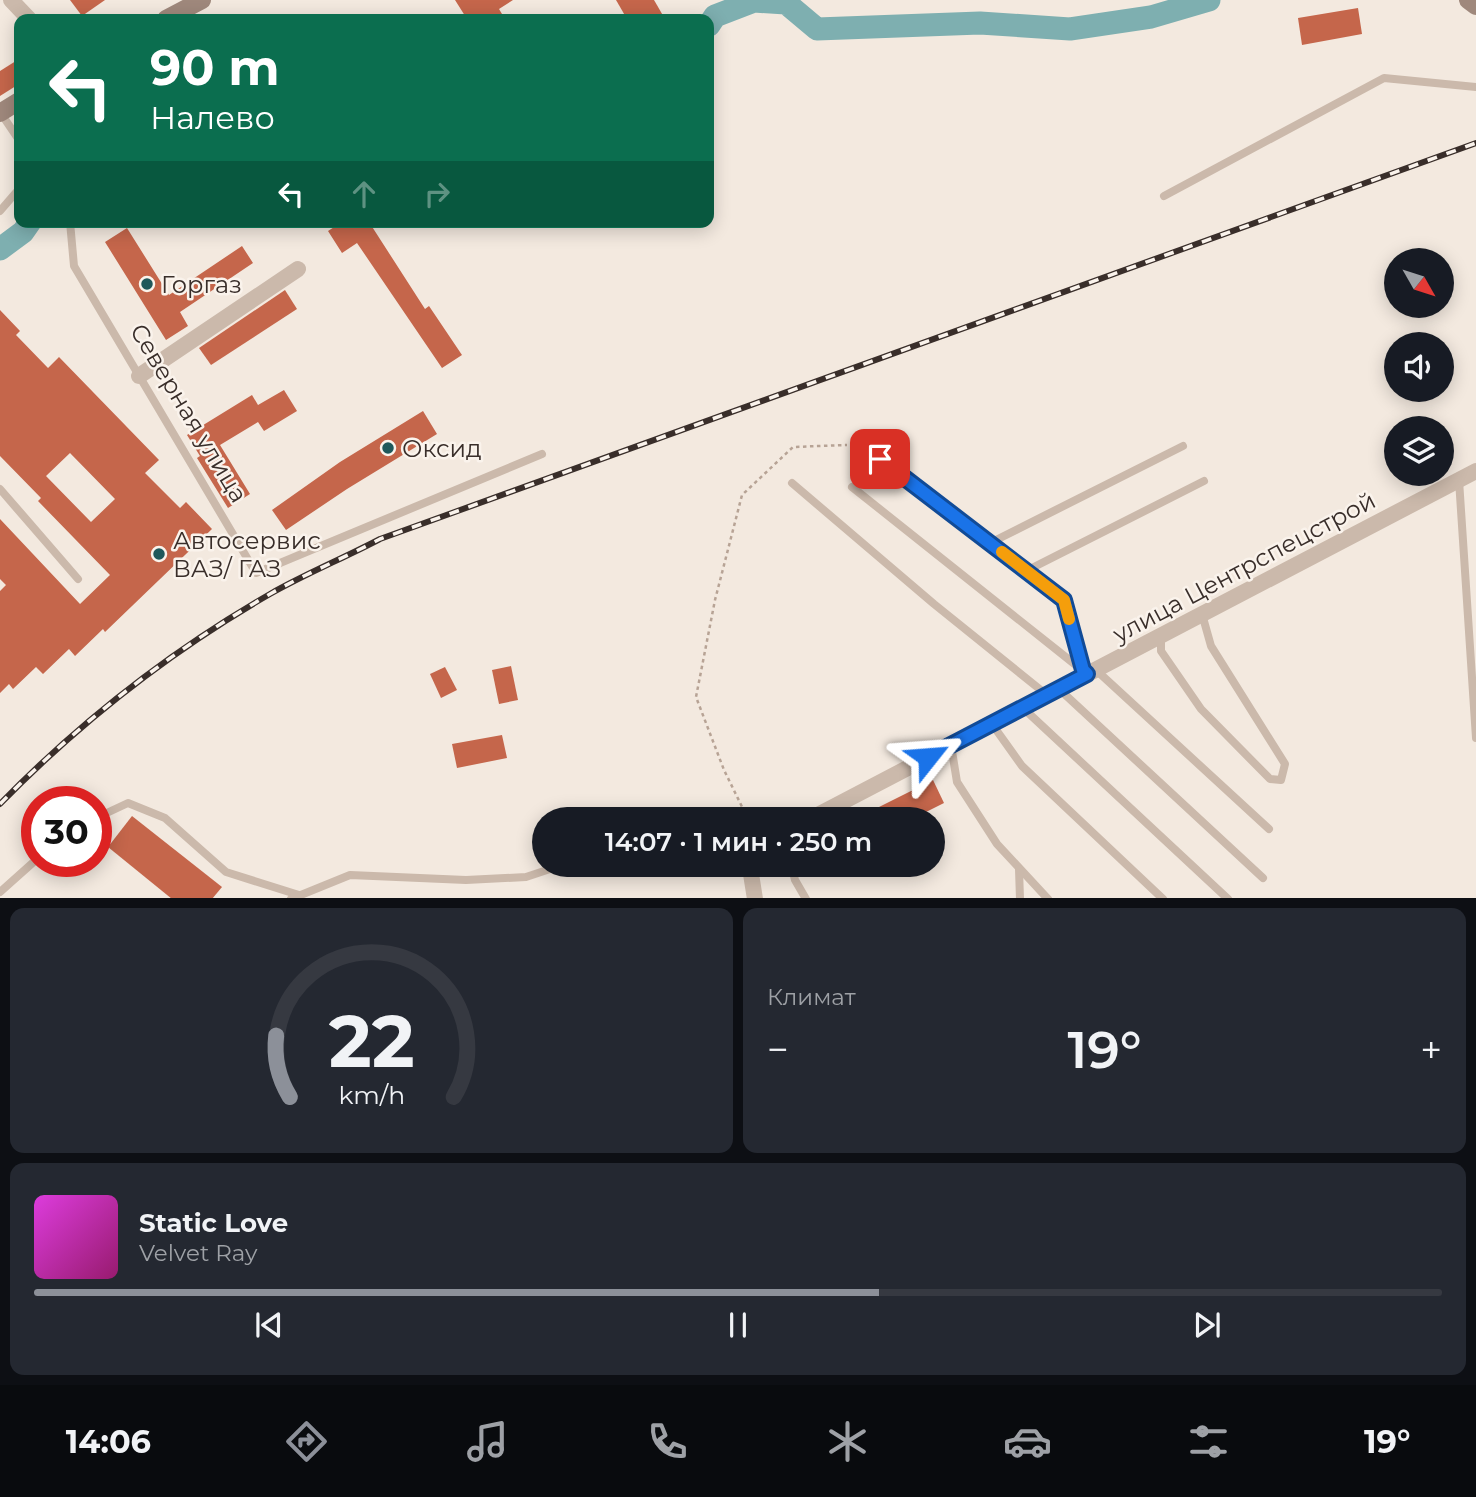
<!DOCTYPE html>
<html lang="ru">
<head>
<meta charset="utf-8">
<style>
	body { margin:0; font-family:Montserrat,sans-serif; background:#242831; color:#f1f3f6; height:100vh; display:flex; flex-direction:column; font-size:26px; white-space:nowrap }
	* { box-sizing:border-box; margin:0 }
	p { font-size:23px; color:#9ea1a6 }
	.icon { flex:none; width:38px; height:38px; fill:none; stroke:currentColor; stroke-width:2; stroke-linecap:round; stroke-linejoin:round }
	.map { position:relative; height:898px; overflow:hidden }
	.sheet { display:flex; flex-direction:column; gap:10px; padding:10px; background:#0d0f14; flex:1 }
	.sheet>* { flex:none }
	.guide { position:absolute; left:14px; top:14px; width:700px; height:214px; border-radius:14px; box-shadow:0 4px 18px #0003; background:#0b6e4f; color:#fff; overflow:hidden }
	.needle { width:46px; rotate:129deg }
	.tools { position:absolute; left:1384px; top:248px; display:grid; gap:14px }
	.tools a { display:grid; place-items:center; width:70px; height:70px; border-radius:50%; background:#171b24; box-shadow:0 4px 18px #0003; font-size:35px }
	.speed { position:absolute; left:21px; top:786px; display:flex; gap:14px; font-size:35px; font-weight:700; text-align:center }
	.speed>* { display:grid; place-content:center; width:91px; height:91px; border-radius:50%; background:#171b24; box-shadow:0 4px 18px #0003; line-height:1 }
	.speed .limit { border:10px solid #d22; background:#fff; color:#111 }
	.pin { position:absolute; display:grid; place-items:center; width:60px; height:60px; color:#fff; margin:-30px; border-radius:14px; box-shadow:0 4px 10px #0006 }
	.me { position:absolute; width:77px; margin:-38px; rotate:62deg; stroke-linejoin:round; filter:drop-shadow(0 0 5px #0008) }
	.turn { display:flex; align-items:center; gap:24px; height:147px; padding:0 21px; font-size:32px }
	.turn .icon { width:91px; height:91px; stroke-width:2.5 }
	.turn b { display:block; font-size:49px; line-height:60px }
	.lanes { display:flex; align-items:center; height:66px; padding:0 21px; background:#0003; justify-content:center; gap:35px; direction:ltr }
	.lanes .off { opacity:.35 }
	.big { font-size:52px; font-weight:600; line-height:1.1 }
	.sheet .widget { flex:1; display:flex; flex-direction:column; justify-content:center; gap:10px; min-width:0; padding:0 24px; border-radius:14px; background:#242831 }
	.sheet .dial { align-items:center; gap:0 }
	.dial svg { height:182px; overflow:visible; fill:none; stroke:#363941; stroke-width:7; stroke-linecap:round; text-anchor:middle }
	.dial text { fill:#f1f3f6; stroke:none }
	.song { display:flex; align-items:center; gap:21px }
	.cover { width:84px; height:84px; border-radius:10px; background:linear-gradient(135deg,hsl(300 70% 55%),hsl(320 70% 35%)) }
	.played { height:7px; border-radius:4px; background:linear-gradient(90deg,#8c9099 60%,#363941 60%) }
	.keys { display:flex; justify-content:space-around; direction:ltr }
	.heat { display:flex; justify-content:space-between; align-items:center; font-size:38px; direction:ltr }
	.sheet .tiles { flex:1; display:grid; gap:10px; grid-template-columns:1fr 1fr }
	.widget:last-child { grid-column:span 2 }
	.trip { position:absolute; left:532px; top:807px; width:413px; height:70px; border-radius:35px; background:#171b24; box-shadow:0 4px 18px #0003; font-weight:600; line-height:70px; text-align:center }
	.dock { display:flex; height:112px; justify-content:space-around; align-items:center; background:#090b0e; color:#9ea1a6 }
	.dock .icon { width:49px; height:49px }
	.dock .selected { color:#8c9099 }
	.dock b { font-size:32px; color:#f1f3f6 }
	.map>svg:first-child { display:block }
</style>
</head>
<body>
<div class="map">
<svg width="1476" height="899" viewBox="0 0 1476 899">
	<rect width="100%" height="100%" fill="#f3e9df"/>
	<g fill="none" stroke-linecap="round" stroke-linejoin="round">
		<g stroke="#7eafb0" stroke-width="23">
			<polyline points="709,25 715,16 754,1 786,3 817,29 980,23 1070,29 1151,17 1209,0"/>
			<polyline points="0,249 23,232 30,222"/>
		</g>
	</g>
	<g fill="#c5664b" fill-rule="evenodd">
		<polygon points="70,0 105,0 82,16"/>
		<polygon points="455,0 513,0 499,9 505,19 467,19"/>
		<polygon points="616,0 654,0 665,19 627,19"/>
		<polygon points="1358,8 1362,34 1302,45 1298,18"/>
		<polygon points="19,59 19,84 0,96 0,71"/>
		<polygon points="342,222 369,222 425,309 429,306 462,355 442,368 357,243 342,253 328,231"/>
		<polygon points="127,228 169,295 242,246 253,263 180,312 188,326 166,340 105,242"/>
		<polygon points="285,290 297,309 211,365 199,348"/>
		<path d="M0,310L20,331L16,335L48,368L59,357L159,460L145,473L180,508L186,502L212,529L105,632L103,629L75,656L69,649L43,674L36,667L13,689L9,684L0,693V591L6,585L0,579V519L80,604L110,575L38,501L41,498L0,456ZM70,453L115,499L91,522L46,476Z"/>
		<polygon points="284,390 297,411 264,431 258,422 220,445 250,494 228,508 197,458 200,456 187,435 252,395 258,405"/>
		<polygon points="423,411 437,434 347,489 286,530 272,510 340,462"/>
		<polygon points="511,666 518,700 499,704 492,670"/>
		<polygon points="445,667 457,690 441,698 430,674"/>
		<polygon points="502,735 507,758 457,768 452,744"/>
		<polygon points="933,780 944,803 912,819 855,819"/>
		<polygon points="132,816 222,887 212,899 172,899 108,847"/>
	</g>
	<g fill="none" stroke-linecap="round" stroke-linejoin="round">
		<polyline stroke="#b7a395" stroke-width="2.5" stroke-dasharray="3.5 3.5" stroke-linecap="butt" points="748,819 724,770 696,697 715,600 742,495 793,447 847,445"/>
		<g stroke="#cbb9ab" stroke-width="8">
			<polyline points="0,112 19,140"/>
			<polyline points="1164,196 1384,78 1476,87"/>
			<polyline points="0,211 19,189"/>
			<polyline points="70,222 74,266 256,573 542,454"/>
			<polyline points="880,459 1064,600 1083,670"/>
			<polyline points="1459,480 1476,738"/>
			<polyline points="792,483 934,604 1047,695"/>
			<polyline points="852,487 1082,670"/>
			<polyline points="0,489 78,579"/>
			<polyline points="990,543 1183,446"/>
			<polyline points="1026,571 1204,481"/>
			<polyline points="1161,636 1161,651 1201,709 1270,779 1281,780 1285,764 1211,646 1202,614"/>
			<polyline points="1096,670 1269,829"/>
			<polyline points="1059,689 1263,878"/>
			<polyline points="1023,708 1228,899"/>
			<polyline points="992,724 1022,766 1163,899"/>
			<polyline points="951,745 957,782 997,844 1048,899"/>
			<polyline points="96,818 128,803 165,818 226,872 299,895"/>
			<polyline points="791,864 795,880 806,899"/>
			<polyline points="1019,869 1020,899"/>
			<polyline points="0,892 37,859"/>
			<polyline points="291,899 350,875 466,880 526,877 565,864"/>
		</g>
		<g stroke="#cbb9ab" stroke-width="16">
			<polyline points="11,0 29,19"/>
			<polyline points="139,376 298,269"/>
			<polyline points="810,819 1476,471"/>
			<polyline points="754,864 751,874 755,899"/>
		</g>
		<g stroke="#9f887c" stroke-width="18">
			<polyline points="1468,0 1476,6"/>
			<polyline points="166,19 202,0"/>
			<polyline points="0,113 19,101"/>
		</g>
		<g stroke="#392e2a" stroke-width="6">
			<path id="rail" d="M0,804C80,722 171,651 270,594C305,574 344,558 380,539L1476,143"/>
		</g>
		<use href="#rail" stroke="#faf3ec" stroke-width="3.5" stroke-dasharray="10" stroke-linecap="butt"/>
	</g>
	<g fill="none" stroke-linecap="round" stroke-linejoin="round">
		<g stroke="#114b97" stroke-width="18">
			<polyline id="route" points="880,459 1064,600 1083,670 1087,674 928,757"/>
		</g>
		<use href="#route" stroke="#1a73e8" stroke-width="12"/>
		<polyline stroke="#f59e0b" stroke-width="12" points="1002,552 1064,600 1069,619"/>
	</g>
	<g fill="#1f585b" stroke="#faf3ec" stroke-width="2.5">
		<circle cx="147" cy="284" r="7"/>
		<circle cx="388" cy="448" r="7"/>
		<circle cx="159" cy="554" r="7"/>
	</g>
	<g text-anchor="middle" dominant-baseline="central" stroke-width="5" stroke-linejoin="round" paint-order="stroke">
		<g font-size="24" fill="#392e2a" stroke="#faf3ec" text-anchor="start">
			<text x="161" y="284">Горгаз</text>
			<text x="402" y="448">Оксид</text>
			<text x="173" y="540">Автосервис<tspan x="173" dy="28">ВАЗ/ ГАЗ</tspan></text>
		</g>
		<g font-size="24" fill="#392e2a" stroke="#faf3ec">
			<text transform="translate(189 413) rotate(59)">Северная улица</text>
			<text transform="translate(1244 567) rotate(-28)">улица Центрспецстрой</text>
		</g>
	</g>
</svg>
<div class="tools">
<a><svg class="needle" viewBox="-14 -14 28 28"><path d="M0-13l5 13h-10z" fill="#e53935"/><path d="M0 13l5-13h-10z" fill="#9ea1a6"/></svg></a>
<a><svg class="icon" aria-label="sound" viewBox="0 0 24 24"><path d="M4 9h4l5-4v14l-5-4H4zM17 9q2 3 0 6"/></svg></a>
<a><svg class="icon" aria-label="layers" viewBox="0 0 24 24"><path d="M12 4l9 5-9 5-9-5zM3 14l9 5 9-5"/></svg></a>
</div>
<div class="speed"><div class="limit">30</div></div>
<div class="pin" style="left:880px;top:459px;background:#d93025"><svg class="icon" aria-label="arrive" viewBox="0 0 24 24"><path d="M6 21V4h12l-3 4 3 4H6"/></svg></div>
<svg class="me" style="left:928px;top:757px" viewBox="-20 -20 40 40"><path d="M0-17L14 15 0 8-14 15z" fill="#1a73e8" stroke="#fff" stroke-width="4"/></svg>
<div class="trip">14:07 · 1 мин · 250 m</div>
<div class="guide">
<div class="turn"><svg class="icon" aria-label="left" viewBox="0 0 24 24"><path d="M17 20v-9H6M10 6l-5 5 5 5"/></svg><div><b>90 m</b>Налево</div></div>
<div class="lanes"><svg class="icon" aria-label="left" viewBox="0 0 24 24"><path d="M17 20v-9H6M10 6l-5 5 5 5"/></svg><svg class="icon off" aria-label="ahead" viewBox="0 0 24 24"><path d="M12 20V5M6 11l6-6 6 6"/></svg><svg class="icon off" aria-label="right" viewBox="0 0 24 24"><path d="M7 20v-9h11M14 6l5 5-5 5"/></svg></div>
</div>
</div>
<section class="sheet">
<div class="tiles">
<div class="widget dial"><svg viewBox="0 0 100 80">
<path d="M14 69A42 42 0 1 1 86 69"/>
<path d="M14 69A42 42 0 0 1 8 42" stroke="#8c9099"/>
<text x="50" y="56" font-size="32" font-weight="700">22</text>
<text x="50" y="72" font-size="11">km/h</text>
</svg></div>
<div class="widget"><p>Климат</p>
<div class="heat"><a>−</a><b class="big">19°</b><a>+</a></div>
</div>
<div class="widget">
<div class="song"><i class="cover"></i><div><b>Static Love</b><p>Velvet Ray</p></div></div>
<div class="played"></div>
<div class="keys"><svg class="icon" aria-label="previous" viewBox="0 0 24 24"><path d="M18 5L8 12l10 7zM5 5v14"/></svg><svg class="icon" aria-label="pause" viewBox="0 0 24 24"><path d="M8 5v14M16 5v14"/></svg><svg class="icon" aria-label="next" viewBox="0 0 24 24"><path d="M6 5l10 7-10 7zM19 5v14"/></svg></div>
</div>
</div>
</section>
<nav class="dock">
<b>14:06</b>
<svg class="icon selected" aria-label="directions" viewBox="0 0 24 24"><path d="M12 3l9 9-9 9-9-9zM9 14v-3h6M13 9l2 2-2 2"/></svg>
<svg class="icon" aria-label="music" viewBox="0 0 24 24"><path d="M9 18V5l10-2v13"/><circle cx="6" cy="18" r="3"/><circle cx="16" cy="16" r="3"/></svg>
<svg class="icon" aria-label="phone" viewBox="0 0 24 24"><path d="M5 4h4l2 5-3 2q2 4 5 5l2-3 5 2v4C11 20 4 13 5 4z"/></svg>
<svg class="icon" aria-label="climate" viewBox="0 0 24 24"><path d="M12 3v18M4 7l16 10M4 17L20 7"/></svg>
<svg class="icon" aria-label="car" viewBox="0 0 24 24"><path d="M5 17H2v-5l4-1 3-4h7l3 4 3 1v5h-3M9 17h6M6 11h13"/><circle cx="7" cy="17" r="2"/><circle cx="17" cy="17" r="2"/></svg>
<svg class="icon" aria-label="filters" viewBox="0 0 24 24"><path d="M4 7h16M4 17h16"/><circle cx="9" cy="7" r="2"/><circle cx="15" cy="17" r="2"/></svg>
<b>19°</b>
</nav>
</body>
</html>
